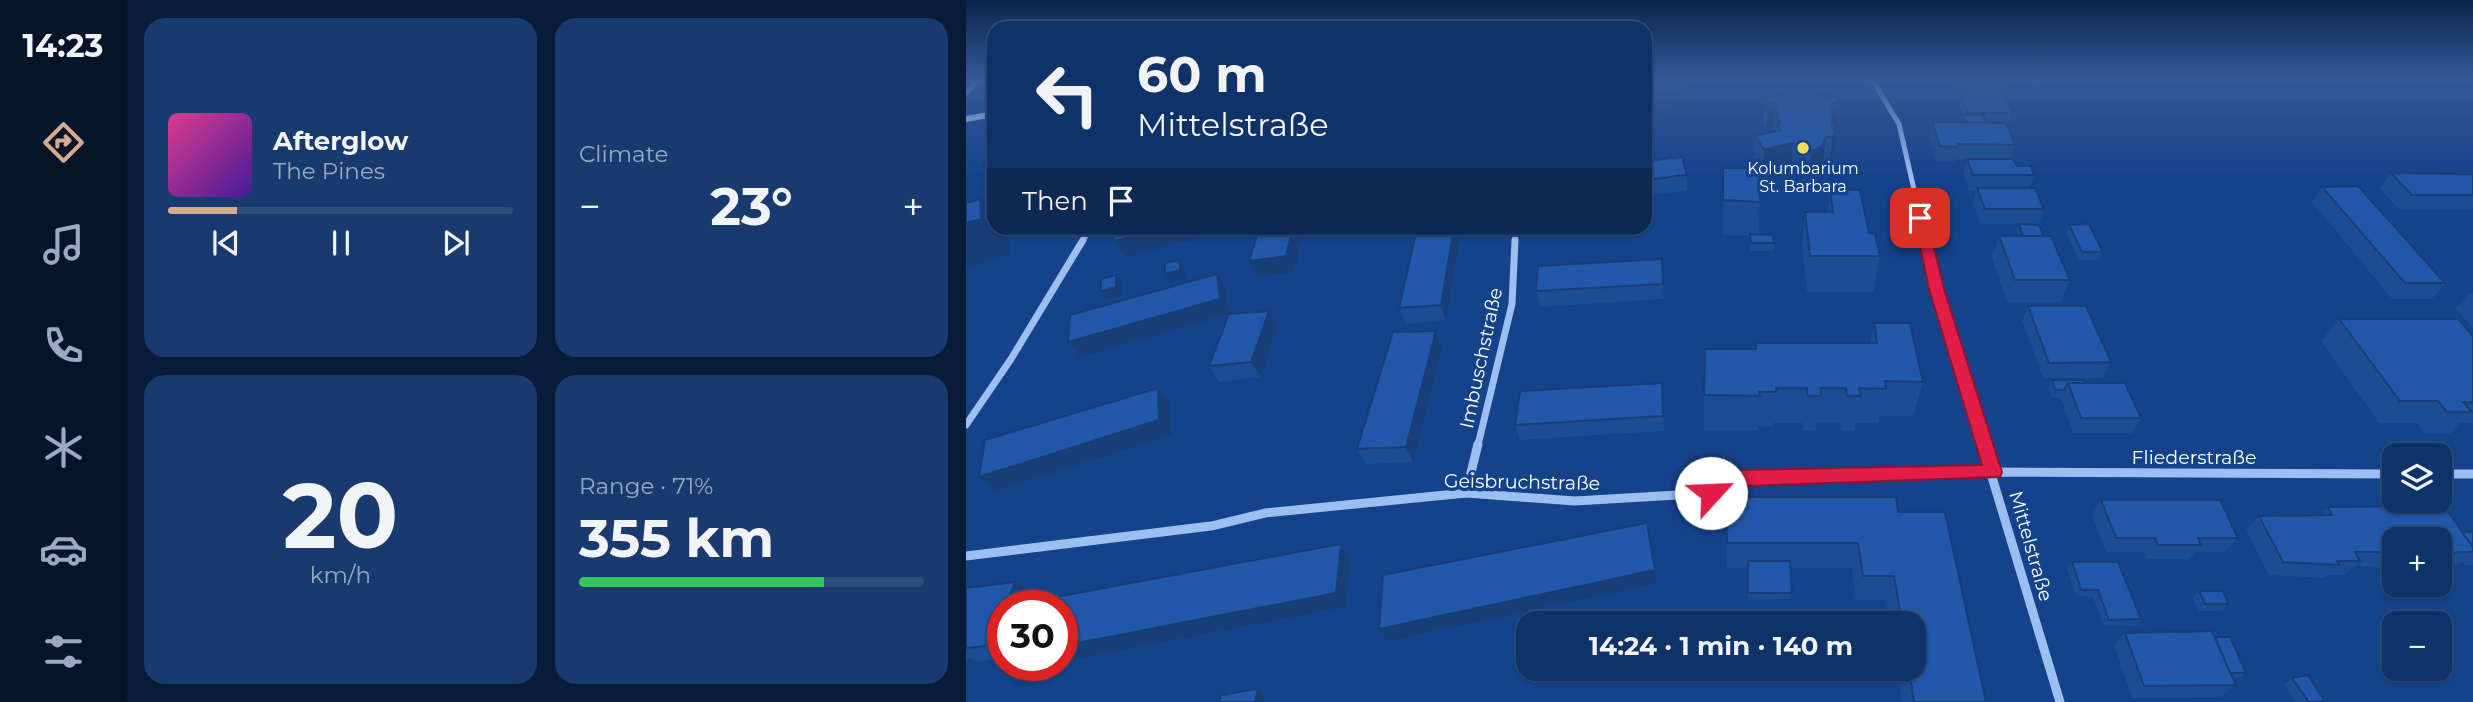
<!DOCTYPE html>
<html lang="en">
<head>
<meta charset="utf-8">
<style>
	body { margin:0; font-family:Montserrat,sans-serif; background:#183a6e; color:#f1f3f6; height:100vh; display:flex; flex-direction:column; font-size:26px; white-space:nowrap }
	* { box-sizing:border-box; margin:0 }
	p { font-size:23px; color:#9baac0 }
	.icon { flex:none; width:38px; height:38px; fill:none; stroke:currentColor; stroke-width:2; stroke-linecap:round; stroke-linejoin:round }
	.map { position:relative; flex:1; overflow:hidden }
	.panel { display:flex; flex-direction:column; gap:18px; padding:18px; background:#081c39; width:840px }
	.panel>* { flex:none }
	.top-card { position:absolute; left:21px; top:21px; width:665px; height:214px; border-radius:21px; box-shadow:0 2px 5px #0004,0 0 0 2px #2f4d7c; background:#0f3268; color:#f1f3f6; overflow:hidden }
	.buttons { position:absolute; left:1416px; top:443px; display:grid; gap:14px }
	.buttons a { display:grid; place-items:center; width:70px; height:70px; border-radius:14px; background:#0f3268; box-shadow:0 2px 5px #0004,0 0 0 2px #2f4d7c; font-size:35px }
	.speed { position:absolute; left:21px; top:590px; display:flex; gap:14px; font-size:35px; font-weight:700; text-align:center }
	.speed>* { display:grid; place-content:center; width:91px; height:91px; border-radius:50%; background:#0f3268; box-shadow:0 2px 5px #0004,0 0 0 2px #2f4d7c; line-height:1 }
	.speed .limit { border:10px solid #d22; background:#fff; color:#111 }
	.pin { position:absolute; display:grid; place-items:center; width:60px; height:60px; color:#fff; margin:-30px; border-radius:14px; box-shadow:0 4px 10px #0006 }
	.me { position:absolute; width:77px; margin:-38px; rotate:65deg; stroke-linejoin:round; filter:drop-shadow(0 0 5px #0008) }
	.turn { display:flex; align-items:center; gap:24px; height:147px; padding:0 35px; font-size:32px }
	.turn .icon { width:91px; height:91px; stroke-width:2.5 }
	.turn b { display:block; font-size:49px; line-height:60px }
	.then { display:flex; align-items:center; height:66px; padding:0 35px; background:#0003; gap:14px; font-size:26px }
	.big { font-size:52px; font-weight:700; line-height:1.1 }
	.panel .widget { flex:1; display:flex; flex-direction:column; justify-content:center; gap:10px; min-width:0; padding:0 24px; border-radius:21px; background:#183a6e }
	.panel .dial { align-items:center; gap:0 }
	.dial b { font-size:91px; line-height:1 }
	.song { display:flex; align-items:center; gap:21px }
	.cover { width:84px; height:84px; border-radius:10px; background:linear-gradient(135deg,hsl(330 70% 55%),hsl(260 70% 35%)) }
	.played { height:7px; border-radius:4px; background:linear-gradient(90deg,#d6ab8b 20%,#2f4d7c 20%) }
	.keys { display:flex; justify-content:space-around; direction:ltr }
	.heat { display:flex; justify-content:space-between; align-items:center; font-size:38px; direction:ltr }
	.charge { height:10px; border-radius:5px; background:linear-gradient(90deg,#34c759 71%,#2f4d7c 0) }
	.panel .tiles { flex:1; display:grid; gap:18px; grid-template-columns:repeat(2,1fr) }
	.trip { position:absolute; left:550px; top:611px; width:410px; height:70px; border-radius:21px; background:#0f3268; box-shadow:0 2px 5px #0004,0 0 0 2px #2f4d7c; font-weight:700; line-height:70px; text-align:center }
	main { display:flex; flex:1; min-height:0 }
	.menu { display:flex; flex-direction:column; width:126px; justify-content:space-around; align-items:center; background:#06142a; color:#9baac0 }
	.menu .icon { width:49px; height:49px }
	.menu .selected { color:#d6ab8b }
	.menu b { font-size:32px; color:#f1f3f6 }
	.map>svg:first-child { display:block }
</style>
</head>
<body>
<main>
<nav class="menu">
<b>14:23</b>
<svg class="icon selected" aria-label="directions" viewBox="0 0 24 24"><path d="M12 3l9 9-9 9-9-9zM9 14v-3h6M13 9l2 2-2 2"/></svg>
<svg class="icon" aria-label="music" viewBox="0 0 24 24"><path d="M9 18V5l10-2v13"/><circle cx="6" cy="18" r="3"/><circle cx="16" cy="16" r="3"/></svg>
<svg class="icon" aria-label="phone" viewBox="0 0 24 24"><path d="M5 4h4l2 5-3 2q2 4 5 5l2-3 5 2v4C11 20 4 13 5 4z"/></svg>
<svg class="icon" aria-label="climate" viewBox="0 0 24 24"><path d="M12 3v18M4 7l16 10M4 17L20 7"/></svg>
<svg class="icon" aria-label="car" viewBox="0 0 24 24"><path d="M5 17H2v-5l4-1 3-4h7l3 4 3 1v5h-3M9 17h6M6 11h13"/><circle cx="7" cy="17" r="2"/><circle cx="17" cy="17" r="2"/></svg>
<svg class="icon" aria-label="filters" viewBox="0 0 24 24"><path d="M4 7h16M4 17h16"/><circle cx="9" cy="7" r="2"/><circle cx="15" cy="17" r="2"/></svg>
</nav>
<section class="panel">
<div class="tiles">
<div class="widget">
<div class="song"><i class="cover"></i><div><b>Afterglow</b><p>The Pines</p></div></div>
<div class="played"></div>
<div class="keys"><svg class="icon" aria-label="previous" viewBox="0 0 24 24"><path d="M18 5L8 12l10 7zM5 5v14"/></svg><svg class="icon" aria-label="pause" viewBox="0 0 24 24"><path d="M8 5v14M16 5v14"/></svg><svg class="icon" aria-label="next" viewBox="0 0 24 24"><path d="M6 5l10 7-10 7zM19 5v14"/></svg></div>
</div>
<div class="widget"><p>Climate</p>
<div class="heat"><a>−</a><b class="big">23°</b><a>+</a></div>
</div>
<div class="widget dial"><b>20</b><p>km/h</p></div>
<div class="widget"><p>Range · 71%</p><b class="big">355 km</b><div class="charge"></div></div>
</div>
</section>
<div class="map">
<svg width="1507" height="702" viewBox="0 0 1507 702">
	<rect width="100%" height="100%" fill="#14428b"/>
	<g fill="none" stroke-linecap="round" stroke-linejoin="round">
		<g stroke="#9dbef0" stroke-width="5">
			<polyline points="907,81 933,124 960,242"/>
			<polyline points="0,93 11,81"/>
			<polyline points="116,242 125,228"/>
			<polyline points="549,242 550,228"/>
		</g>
		<g stroke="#9dbef0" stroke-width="7">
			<polyline points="959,240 970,289 1017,445"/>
			<polyline points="0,425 45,359 117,240"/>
			<polyline points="512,445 546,304 549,240"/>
		</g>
		<g stroke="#9dbef0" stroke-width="9">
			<polyline points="1016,444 1094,702"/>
			<polyline points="1474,474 1507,474"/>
			<polyline points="500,493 512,444"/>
			<polyline points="0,556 245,526 299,513 500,493 609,501 745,493 776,478 1027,472 1428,474"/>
		</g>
		<polygon fill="#caddfb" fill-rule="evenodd" points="28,111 28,117 0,122 0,116"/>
	</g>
	<g fill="#1d4c92">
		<polygon points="1010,81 1041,81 1039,88 1035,88 1046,113 1044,121 1019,121 1020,123 1049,145 1045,159 1051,166 1068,175 1064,188 1078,209 1073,224 1078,236 1104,280 1095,302 1041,302 1026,258 1033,236 1052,236 1050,232 1053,224 1014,224 1007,203 1010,190 1003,190 997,174 1001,159 989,159 989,162 970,161 963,137 966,122 995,123 996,115 998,115 989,92 991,85 1012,85"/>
		<polygon points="873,98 869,130 870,130 867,157 864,164 857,164 852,174 843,178 831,176 825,170 797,176 793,170 794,202 793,234 808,243 807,251 784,251 784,236 757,235 757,168 792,168 788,163 789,136 808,131 807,128 800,129 797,125 798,99"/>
		<polygon points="679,161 721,175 721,191 679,195"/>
		<polygon points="1425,173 1507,174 1507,210 1434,210 1414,189"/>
		<polygon points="1356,187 1479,283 1466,299 1426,299 1346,202"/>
		<polygon points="864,190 903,233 914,256 907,292 841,292 836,247 839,212 861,212"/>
		<polygon points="1103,225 1137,252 1133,260 1112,260 1100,232"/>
		<polygon points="494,235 480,320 440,324 433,308"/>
		<polygon points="696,259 698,299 574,307 570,291"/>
		<polygon points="260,290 263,314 303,311 311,326 295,377 253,382 243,366 263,314 115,357"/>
		<polygon points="1504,293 1507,293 1507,328 1490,309"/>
		<polygon points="1062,306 1145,362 1137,378 1077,378 1056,321"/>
		<polygon points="1373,319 1507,336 1507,423 1494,423 1483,434 1459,434 1451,423 1413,423 1355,341"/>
		<polygon points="908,323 957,382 947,416 914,416 912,423 889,423 888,431 875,431 874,423 851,422 850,430 837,431 837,423 807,423 807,427 792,426 792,430 738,430 738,395 790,349 790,343 904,343"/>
		<polygon points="470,331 476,346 447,462 400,464 391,449"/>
		<polygon points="1086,380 1118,383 1175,418 1166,433 1107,433 1095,398 1086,398 1082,388"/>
		<polygon points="696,383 698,431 554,440 549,425"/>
		<polygon points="760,497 932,512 1020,702 936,702 931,668 947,668 947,623 924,623 921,600 890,600 886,568 824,568 826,593 825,599 782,600 782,568 761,568"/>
		<polygon points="1135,500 1272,538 1259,552 1229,552 1223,559 1181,559 1178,552 1140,552 1126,515"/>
		<polygon points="1362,507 1496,532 1507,532 1507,565 1499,565 1496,561 1491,565 1474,566 1474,539 1428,539 1428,568 1412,569 1409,566 1389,566 1378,575 1362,575 1358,578 1303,575 1280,530 1293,516 1353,516"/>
		<polygon points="1106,562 1175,619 1170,626 1138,626 1127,597 1110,596 1101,569"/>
		<polygon points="0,588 67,596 37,606 37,658 11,662 4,658 0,658"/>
		<polygon points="1233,591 1262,604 1256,611 1232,611 1227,598"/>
		<polygon points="1159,633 1249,637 1280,673 1272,679 1267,679 1270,685 1255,697 1166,698 1148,645"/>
		<polygon points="1326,678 1355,702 1330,702 1318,684"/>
	</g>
	<g fill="#183e77">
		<polygon points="28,85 28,93 22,94 17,86"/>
		<polygon points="720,88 720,109 679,115 679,94"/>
		<polygon points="873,98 870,124 866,129 863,108"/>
		<polygon points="809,102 807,128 800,129 802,103"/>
		<polygon points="869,125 868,135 870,130 867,157 864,164 867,130"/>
		<polygon points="860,137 857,164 852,174 843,178 845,151"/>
		<polygon points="827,143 825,170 797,176 798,149"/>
		<polygon points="28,164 28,178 18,166"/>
		<polygon points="14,199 28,217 28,228 36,228 42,234 44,254 0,267 0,223"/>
		<polygon points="202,228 270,228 159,257 148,241"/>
		<polygon points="327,228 335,228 337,232 328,272 291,277 283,261"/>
		<polygon points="488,228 492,228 494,235 480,320 475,305"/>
		<polygon points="214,260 219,268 219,278 204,282 199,274"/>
		<polygon points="251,274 260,290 263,314 115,357 102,342"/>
		<polygon points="150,275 156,283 156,295 141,299 135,291"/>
		<polygon points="303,311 311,326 295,377 285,362"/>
		<polygon points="470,331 476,346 447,462 440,447"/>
		<polygon points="192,388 203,403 205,435 30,491 13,477"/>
		<polygon points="375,544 384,558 380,606 96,662 96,646"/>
		<polygon points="689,570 691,583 422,641 413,629"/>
		<polygon points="49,582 67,596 63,606 39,606"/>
		<polygon points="37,609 37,656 20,646"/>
		<polygon points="292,689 298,696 297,702 289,702"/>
	</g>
	<g fill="#2258aa" stroke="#183e77" stroke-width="2">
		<polygon points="18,81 28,81 28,85 17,86"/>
		<polygon points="679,81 716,81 720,88 679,94"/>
		<polygon points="991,85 1033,85 1046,113 1002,113"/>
		<polygon points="831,92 873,98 863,108 867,114 866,124 869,125 867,130 870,130 867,137 860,137 855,147 845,151 834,149 827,143 798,149 789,136 814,130 811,125 814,124 810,114 813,114 809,109 812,108 809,102 802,103 798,99"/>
		<polygon points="996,115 1017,115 1020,122 999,122"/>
		<polygon points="966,122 1040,123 1049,145 992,144 992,147 974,146"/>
		<polygon points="28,136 28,164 18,166"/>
		<polygon points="716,157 721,175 679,180 679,161"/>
		<polygon points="1001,159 1047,159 1051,166 1065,166 1068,175 1007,175"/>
		<polygon points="757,168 793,168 794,202 757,200"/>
		<polygon points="1425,173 1507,174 1507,195 1446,195"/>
		<polygon points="1392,186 1479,283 1439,283 1356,187"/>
		<polygon points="1011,188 1069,188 1078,209 1019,209"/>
		<polygon points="864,190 894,190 903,233 909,234 914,256 844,256 839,212 867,212"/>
		<polygon points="14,199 15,219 0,223 0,203"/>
		<polygon points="1053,224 1073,225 1078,236 1057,236"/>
		<polygon points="1123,224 1137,252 1116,252 1103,225"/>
		<polygon points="148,228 202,228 148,241"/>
		<polygon points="293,228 327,228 320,256 283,261"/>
		<polygon points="451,228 488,228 475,305 433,308"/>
		<polygon points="784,234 807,235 808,243 785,243"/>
		<polygon points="1033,236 1085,236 1104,280 1049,280"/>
		<polygon points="696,259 697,284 570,291 572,266"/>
		<polygon points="214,260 214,270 199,274 199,263"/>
		<polygon points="251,274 254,299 102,342 104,315"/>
		<polygon points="150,275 150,287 135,291 135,279"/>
		<polygon points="1062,306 1120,306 1145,362 1083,363"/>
		<polygon points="303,311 285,362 243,366 263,314"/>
		<polygon points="1373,319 1492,319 1507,336 1507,402 1497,402 1506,412 1481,412 1472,401 1434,401"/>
		<polygon points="908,323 944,323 957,382 919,381 920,389 893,388 895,396 881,396 880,388 855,388 855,396 841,396 841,388 810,388 810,392 793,392 794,396 738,395 739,349 790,349 790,343 911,343"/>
		<polygon points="470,331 440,447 391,449 427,332"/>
		<polygon points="1086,380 1117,380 1118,383 1102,383 1098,390 1089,390"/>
		<polygon points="696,383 697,416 549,425 554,391"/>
		<polygon points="1102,383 1159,383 1175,418 1115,418"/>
		<polygon points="192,388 193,420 13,477 19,440"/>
		<polygon points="760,497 930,497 932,512 979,512 1020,702 948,702 943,668 947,668 947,623 936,623 928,576 897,576 892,543 761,543"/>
		<polygon points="1135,500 1254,500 1272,538 1232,538 1235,545 1192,545 1189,538 1150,538"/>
		<polygon points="1478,506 1507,547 1507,552 1474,553 1474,539 1428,539 1428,555 1426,552 1389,552 1394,561 1371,561 1373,565 1317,562 1293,516 1366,515 1362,507"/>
		<polygon points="681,523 689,570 413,629 417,575"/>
		<polygon points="1496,532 1507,532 1507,547"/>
		<polygon points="375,544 370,593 96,646 96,606 87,606 90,597"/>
		<polygon points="782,561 824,561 826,593 782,593"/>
		<polygon points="1106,562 1152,562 1175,619 1143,620 1132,590 1115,590"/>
		<polygon points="49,582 39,606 37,606 37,609 20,646 0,648 0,588"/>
		<polygon points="1233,591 1257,591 1262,604 1239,604"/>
		<polygon points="1246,631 1270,685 1178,686 1159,633"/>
		<polygon points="1249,637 1264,637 1280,673 1264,673"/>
		<polygon points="1342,675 1358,700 1350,702 1343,702 1326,678"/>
		<polygon points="292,689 289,702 253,702 255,695"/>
	</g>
	<linearGradient id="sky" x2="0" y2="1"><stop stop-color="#0b244c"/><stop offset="0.45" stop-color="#345a98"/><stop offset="1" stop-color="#345a98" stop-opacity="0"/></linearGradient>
	<rect width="1507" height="179" fill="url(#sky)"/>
	<polygon fill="#e11d48" stroke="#92132f" stroke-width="2" points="954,214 961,218 978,289 1036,472 1034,477 778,486 745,501 739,498 736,493 739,487 776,470 1016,465 963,289 948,218"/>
	<circle fill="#ffd85b" stroke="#14428b" stroke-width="2.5" cx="837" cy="148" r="7"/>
	<g text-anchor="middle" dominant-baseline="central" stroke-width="7" stroke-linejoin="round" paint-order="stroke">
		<g font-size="16" fill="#fff" stroke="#14428b">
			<text x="837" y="168">Kolumbarium<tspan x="837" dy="18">St. Barbara</tspan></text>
		</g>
		<g font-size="19" fill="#fff" stroke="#14428b">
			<text transform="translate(515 358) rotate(-78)">Imbuschstraße</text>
			<text x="1228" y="457">Fliederstraße</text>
			<text transform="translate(556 482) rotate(1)">Geisbruchstraße</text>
			<text transform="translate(1065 546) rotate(74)">Mittelstraße</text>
		</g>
	</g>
</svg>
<div class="buttons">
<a><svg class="icon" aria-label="layers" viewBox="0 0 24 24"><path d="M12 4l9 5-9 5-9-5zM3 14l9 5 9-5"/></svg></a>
<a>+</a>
<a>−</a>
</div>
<div class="speed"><div class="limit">30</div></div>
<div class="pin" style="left:954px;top:218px;background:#d93025"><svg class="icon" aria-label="arrive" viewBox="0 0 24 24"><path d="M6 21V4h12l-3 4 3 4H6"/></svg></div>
<svg class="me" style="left:745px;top:493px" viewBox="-20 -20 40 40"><circle r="19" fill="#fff"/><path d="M0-13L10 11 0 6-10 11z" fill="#e11d48"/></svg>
<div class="trip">14:24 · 1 min · 140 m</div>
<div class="top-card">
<div class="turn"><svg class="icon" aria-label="left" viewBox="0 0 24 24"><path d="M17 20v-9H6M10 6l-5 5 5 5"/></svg><div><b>60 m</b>Mittelstraße</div></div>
<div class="then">Then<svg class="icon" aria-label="arrive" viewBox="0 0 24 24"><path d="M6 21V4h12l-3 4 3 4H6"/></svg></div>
</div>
</div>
</main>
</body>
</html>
